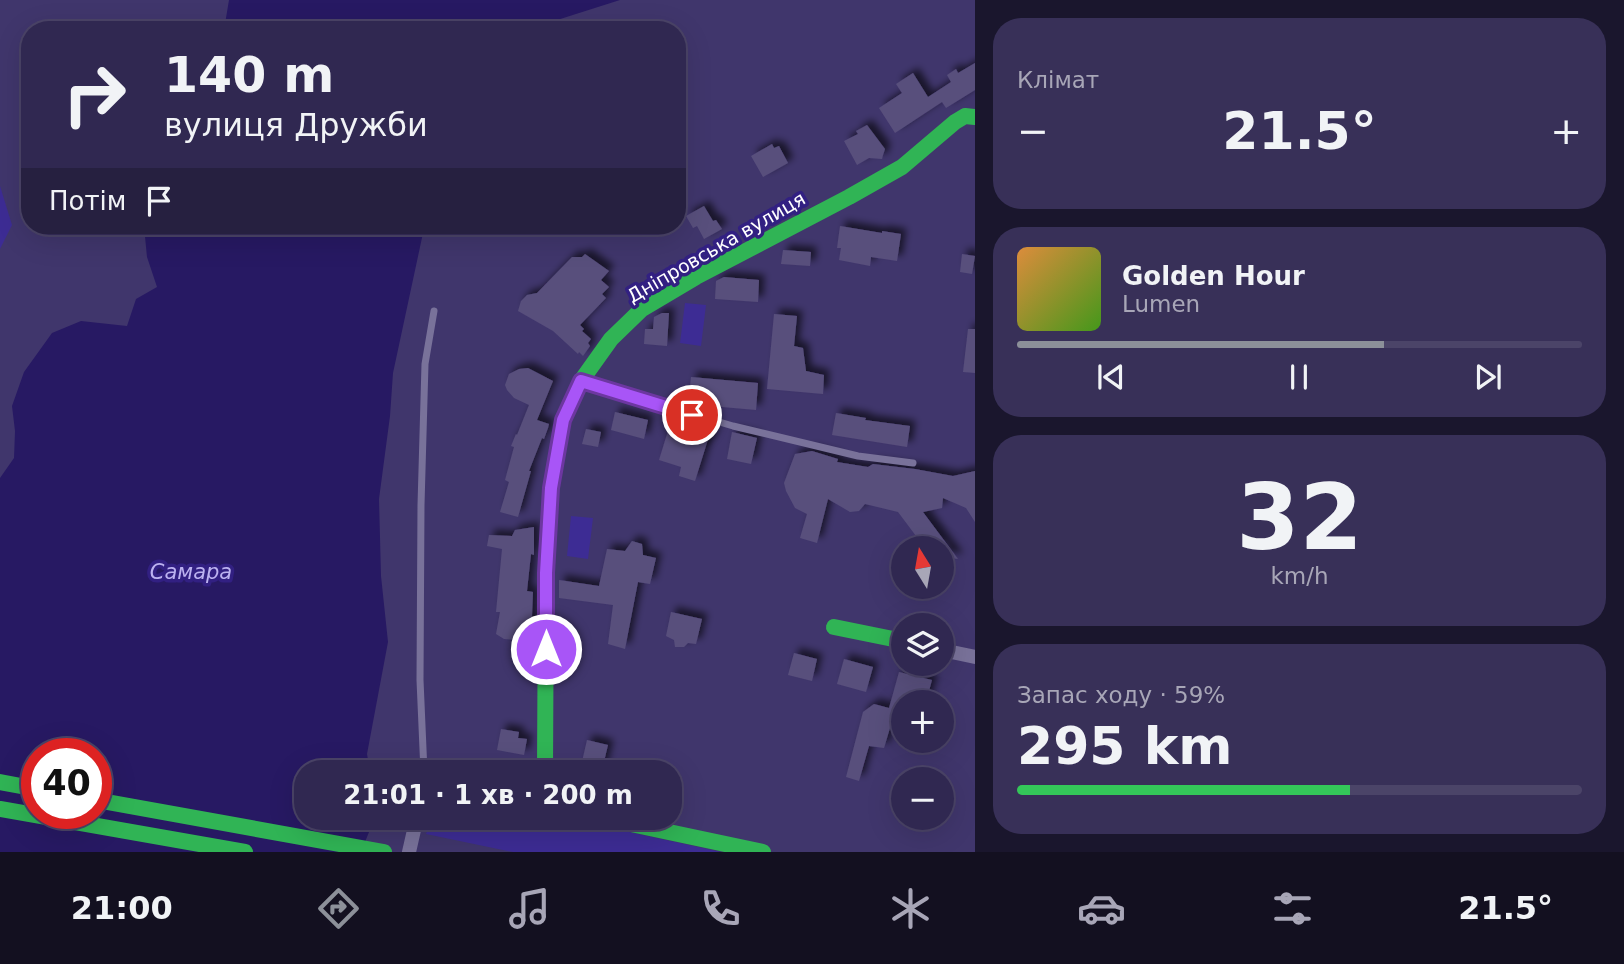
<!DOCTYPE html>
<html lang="uk">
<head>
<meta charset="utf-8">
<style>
	body { margin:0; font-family:"DejaVu Sans",sans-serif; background:#383058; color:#f1f3f6; height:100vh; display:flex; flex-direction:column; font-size:26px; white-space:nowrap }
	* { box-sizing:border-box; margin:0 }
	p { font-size:23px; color:#a8a6b7 }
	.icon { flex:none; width:38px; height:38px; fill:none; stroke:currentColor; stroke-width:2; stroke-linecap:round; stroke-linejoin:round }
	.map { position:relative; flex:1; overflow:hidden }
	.side { display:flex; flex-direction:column; gap:18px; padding:18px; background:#1a162d; width:649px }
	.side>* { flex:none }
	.top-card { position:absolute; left:21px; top:21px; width:665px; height:214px; border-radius:28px; box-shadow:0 7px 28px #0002,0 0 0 2px #4b4468; background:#302851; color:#f1f3f6; overflow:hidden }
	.needle { width:46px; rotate:349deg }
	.buttons { position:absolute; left:891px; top:536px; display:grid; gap:14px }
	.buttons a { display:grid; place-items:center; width:63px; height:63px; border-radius:50%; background:#302851; box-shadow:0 7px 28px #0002,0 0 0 2px #4b4468; font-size:35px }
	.speed { position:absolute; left:21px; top:738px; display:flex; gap:14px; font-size:35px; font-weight:700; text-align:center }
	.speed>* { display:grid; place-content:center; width:91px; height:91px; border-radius:50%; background:#302851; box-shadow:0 7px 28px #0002,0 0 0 2px #4b4468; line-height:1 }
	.speed .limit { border:10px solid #d22; background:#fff; color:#111 }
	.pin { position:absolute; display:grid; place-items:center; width:60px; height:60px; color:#fff; margin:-30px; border:4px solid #fff; border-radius:50%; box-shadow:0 2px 7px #0007 }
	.me { position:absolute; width:77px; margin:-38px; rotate:0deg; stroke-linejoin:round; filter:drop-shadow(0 0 5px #0008) }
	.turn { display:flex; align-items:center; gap:24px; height:147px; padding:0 28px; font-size:32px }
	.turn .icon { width:91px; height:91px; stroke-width:2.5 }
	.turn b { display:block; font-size:49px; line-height:60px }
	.then { display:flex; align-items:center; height:66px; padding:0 28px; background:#0003; gap:14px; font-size:26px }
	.big { font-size:52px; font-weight:600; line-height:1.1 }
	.side .card { flex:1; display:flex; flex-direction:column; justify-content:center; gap:10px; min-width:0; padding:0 24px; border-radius:28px; background:#383058 }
	.side .dial { align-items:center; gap:0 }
	.dial b { font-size:91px; line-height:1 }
	.song { display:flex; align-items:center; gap:21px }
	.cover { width:84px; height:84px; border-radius:10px; background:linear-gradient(135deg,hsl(30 70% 55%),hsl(100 70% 35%)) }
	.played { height:7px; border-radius:4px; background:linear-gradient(90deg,#8c9099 65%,#4b4468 65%) }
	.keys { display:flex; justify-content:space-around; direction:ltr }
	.heat { display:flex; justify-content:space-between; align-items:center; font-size:38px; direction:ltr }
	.charge { height:10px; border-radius:5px; background:linear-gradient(90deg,#34c759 59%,#4b4468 0) }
	.trip { position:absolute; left:294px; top:760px; width:388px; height:70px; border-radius:28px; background:#302851; box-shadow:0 7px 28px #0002,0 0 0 2px #4b4468; font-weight:600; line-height:70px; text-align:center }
	.menu { display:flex; height:112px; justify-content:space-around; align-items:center; background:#131020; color:#a8a6b7 }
	.menu .icon { width:49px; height:49px }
	.menu .current { color:#8c9099 }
	.menu b { font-size:32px; color:#f1f3f6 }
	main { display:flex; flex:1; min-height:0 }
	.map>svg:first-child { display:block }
</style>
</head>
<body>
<main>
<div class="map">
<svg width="975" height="852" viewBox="0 0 975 852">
	<defs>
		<filter id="shadow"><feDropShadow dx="5.5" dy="-5.5" stdDeviation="3.5" flood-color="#0009"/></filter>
	</defs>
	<rect width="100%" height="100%" fill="#40366c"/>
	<g fill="#3d2c94">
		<polygon points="0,186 12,225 0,249"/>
		<polygon points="685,303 706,305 701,346 680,343"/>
		<polygon points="571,516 593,518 588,559 567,556"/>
		<polygon points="437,817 560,817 721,852 513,852 426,834 431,821"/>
	</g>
	<g fill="#271963" fill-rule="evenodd">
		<polygon points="229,0 620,0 554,21 546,30 224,30"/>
		<path d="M144,226H420L423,233L393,373L390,416L379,499L381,576L388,642L367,754L370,772H306V817H375L361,852H0V478L14,458L15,431L12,406L24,372L52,333L81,321L127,326L136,299L157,287L147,257ZM37,754H96V814H37Z"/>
	</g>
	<g fill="#584f7c" filter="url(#shadow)">
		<polygon points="975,63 975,90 946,108 942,102 895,133 879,108 902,93 896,84 913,73 928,97 951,82 947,75 956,69 958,73"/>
		<polygon points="867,125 885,149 883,155 882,159 869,158 857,165 844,141 858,134 856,131"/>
		<polygon points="772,144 774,148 779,146 788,163 763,177 751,156"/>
		<polygon points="704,206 713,221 716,220 722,229 704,239 697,226 693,228 686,216"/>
		<polygon points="840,226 882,233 882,231 901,234 897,261 871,257 870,266 839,260 841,248 837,248"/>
		<polygon points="783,250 811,252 810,266 781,264"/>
		<polygon points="585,254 609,271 601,280 609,287 602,294 606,298 580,325 584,329 582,331 591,339 588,343 590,346 583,356 579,352 578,354 553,331 518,311 521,301 527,295 537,293 572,257 582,257"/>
		<polygon points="962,254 975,256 972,274 960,272"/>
		<polygon points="724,277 759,280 758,302 715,299 716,281"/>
		<polygon points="662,313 669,313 667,346 644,344 645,329 653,329 654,317"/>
		<polygon points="774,314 797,316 794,346 803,348 806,371 824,375 823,394 767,389"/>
		<polygon points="968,329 975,329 975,373 963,372"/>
		<polygon points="528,368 553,381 537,420 549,424 548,428 544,439 542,438 529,471 531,471 518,517 500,512 509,482 505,480 514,447 511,446 516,434 517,435 529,405 514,398 507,390 505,385 509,374 519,369"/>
		<polygon points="691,377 758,383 756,410 688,404"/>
		<polygon points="615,412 648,420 644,439 611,430"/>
		<polygon points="836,413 866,418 865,420 910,426 907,447 832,435"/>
		<polygon points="671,421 710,433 695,481 679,476 681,467 659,460"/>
		<polygon points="586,429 601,432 598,447 582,444"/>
		<polygon points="732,432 757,438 751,464 727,459"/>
		<polygon points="812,451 838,459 837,462 868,467 873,464 915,469 953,476 975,471 975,522 966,508 943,498 942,508 923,512 958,559 942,557 942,548 925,548 898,512 865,504 859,511 850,512 828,499 817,543 800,538 807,514 795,508 786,491 784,483 795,454"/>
		<polygon points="534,527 534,555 531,554 527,591 533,592 531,641 504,639 496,634 500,612 496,612 502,549 487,546 489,535 512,536 515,530"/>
		<polygon points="632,541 642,544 643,555 656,558 650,584 638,582 625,649 608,644 613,605 559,598 559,580 599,586 607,549 625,551"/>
		<polygon points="671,612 702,619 696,644 688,643 684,647 675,647 674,640 666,636"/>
		<polygon points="794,653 817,659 812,681 788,675"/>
		<polygon points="844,659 873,667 866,692 837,684"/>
		<polygon points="899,672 932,680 926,702 903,702 903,720 893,718 884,748 869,746 859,781 846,777 863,712 874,704 889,708"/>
		<polygon points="501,729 519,732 518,738 527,739 524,755 497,750"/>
		<polygon points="587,740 608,745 602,770 581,766"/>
	</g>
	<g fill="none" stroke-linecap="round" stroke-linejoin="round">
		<g stroke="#79729a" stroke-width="7">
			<polyline points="584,382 733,426 858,456 913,463"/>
			<polyline points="424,772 420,680 421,505 425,364 434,311"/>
		</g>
		<g stroke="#79729a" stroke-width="14">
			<polyline points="942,650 975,657"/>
			<polyline points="409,852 417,817"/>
		</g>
		<g stroke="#30b455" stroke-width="16">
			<polyline points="834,627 903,641"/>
			<polyline points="545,772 546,573 551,488 563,420 581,381 611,339 642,309 696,277 849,197 902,167 955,122 965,116 975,117"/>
			<polyline points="0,782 37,789"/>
			<polyline points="96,800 384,852"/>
			<polyline points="0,809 245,852"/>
			<polyline points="598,817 763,852"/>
		</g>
	</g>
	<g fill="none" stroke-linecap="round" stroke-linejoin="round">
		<g stroke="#6d37a1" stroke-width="18">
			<polyline id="route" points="546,649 546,573 551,488 563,420 581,381 692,415"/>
		</g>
		<use href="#route" stroke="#a855f7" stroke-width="12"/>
	</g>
	<g text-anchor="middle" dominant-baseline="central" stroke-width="7" stroke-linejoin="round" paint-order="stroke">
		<g font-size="19" fill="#fff" stroke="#322082">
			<text transform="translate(716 247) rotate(-30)">Дніпровська вулиця</text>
		</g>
		<g font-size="21" font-style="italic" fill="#bcb2f0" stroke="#322082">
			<text x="191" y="572">Самара</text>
		</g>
	</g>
</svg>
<div class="buttons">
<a><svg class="needle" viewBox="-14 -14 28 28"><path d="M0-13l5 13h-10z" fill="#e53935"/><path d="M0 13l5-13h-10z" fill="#a8a6b7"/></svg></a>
<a><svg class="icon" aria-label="layers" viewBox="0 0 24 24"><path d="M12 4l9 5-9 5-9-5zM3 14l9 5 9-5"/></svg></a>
<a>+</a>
<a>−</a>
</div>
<div class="speed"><div class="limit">40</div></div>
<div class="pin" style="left:692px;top:415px;background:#d93025"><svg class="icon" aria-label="arrive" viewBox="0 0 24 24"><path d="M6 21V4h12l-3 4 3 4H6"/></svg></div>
<svg class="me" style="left:546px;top:649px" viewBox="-20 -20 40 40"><circle r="17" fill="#a855f7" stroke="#fff" stroke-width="3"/><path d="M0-11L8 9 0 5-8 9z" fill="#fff"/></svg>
<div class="trip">21:01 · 1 хв · 200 m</div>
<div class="top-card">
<div class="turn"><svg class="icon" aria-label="right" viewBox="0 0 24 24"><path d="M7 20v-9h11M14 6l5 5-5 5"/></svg><div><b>140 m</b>вулиця Дружби</div></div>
<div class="then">Потім<svg class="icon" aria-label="arrive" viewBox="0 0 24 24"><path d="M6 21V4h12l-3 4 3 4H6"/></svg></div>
</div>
</div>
<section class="side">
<div class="card"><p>Клімат</p>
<div class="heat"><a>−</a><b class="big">21.5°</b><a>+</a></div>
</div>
<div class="card">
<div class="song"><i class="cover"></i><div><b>Golden Hour</b><p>Lumen</p></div></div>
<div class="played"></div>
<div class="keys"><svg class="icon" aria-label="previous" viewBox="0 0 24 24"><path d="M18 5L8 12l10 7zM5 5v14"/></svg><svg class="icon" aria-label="pause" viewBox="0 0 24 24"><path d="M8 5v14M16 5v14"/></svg><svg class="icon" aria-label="next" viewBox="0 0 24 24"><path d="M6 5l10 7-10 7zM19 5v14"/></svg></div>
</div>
<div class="card dial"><b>32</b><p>km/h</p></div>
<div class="card"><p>Запас ходу · 59%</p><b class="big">295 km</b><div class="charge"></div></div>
</section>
</main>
<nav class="menu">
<b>21:00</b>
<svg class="icon current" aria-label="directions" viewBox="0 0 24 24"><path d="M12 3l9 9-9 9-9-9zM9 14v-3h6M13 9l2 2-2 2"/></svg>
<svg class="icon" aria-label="music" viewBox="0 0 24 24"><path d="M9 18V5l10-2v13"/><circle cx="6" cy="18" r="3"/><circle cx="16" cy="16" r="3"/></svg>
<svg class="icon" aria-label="phone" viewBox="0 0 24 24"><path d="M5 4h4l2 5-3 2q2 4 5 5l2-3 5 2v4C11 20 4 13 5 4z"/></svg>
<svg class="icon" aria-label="climate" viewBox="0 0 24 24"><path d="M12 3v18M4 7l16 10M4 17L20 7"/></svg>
<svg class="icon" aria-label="car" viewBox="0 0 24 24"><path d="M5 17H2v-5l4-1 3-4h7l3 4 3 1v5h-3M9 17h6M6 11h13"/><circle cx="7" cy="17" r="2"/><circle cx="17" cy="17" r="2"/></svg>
<svg class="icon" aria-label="filters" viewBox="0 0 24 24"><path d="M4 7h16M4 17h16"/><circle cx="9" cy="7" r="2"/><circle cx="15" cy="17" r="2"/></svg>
<b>21.5°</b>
</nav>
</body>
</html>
